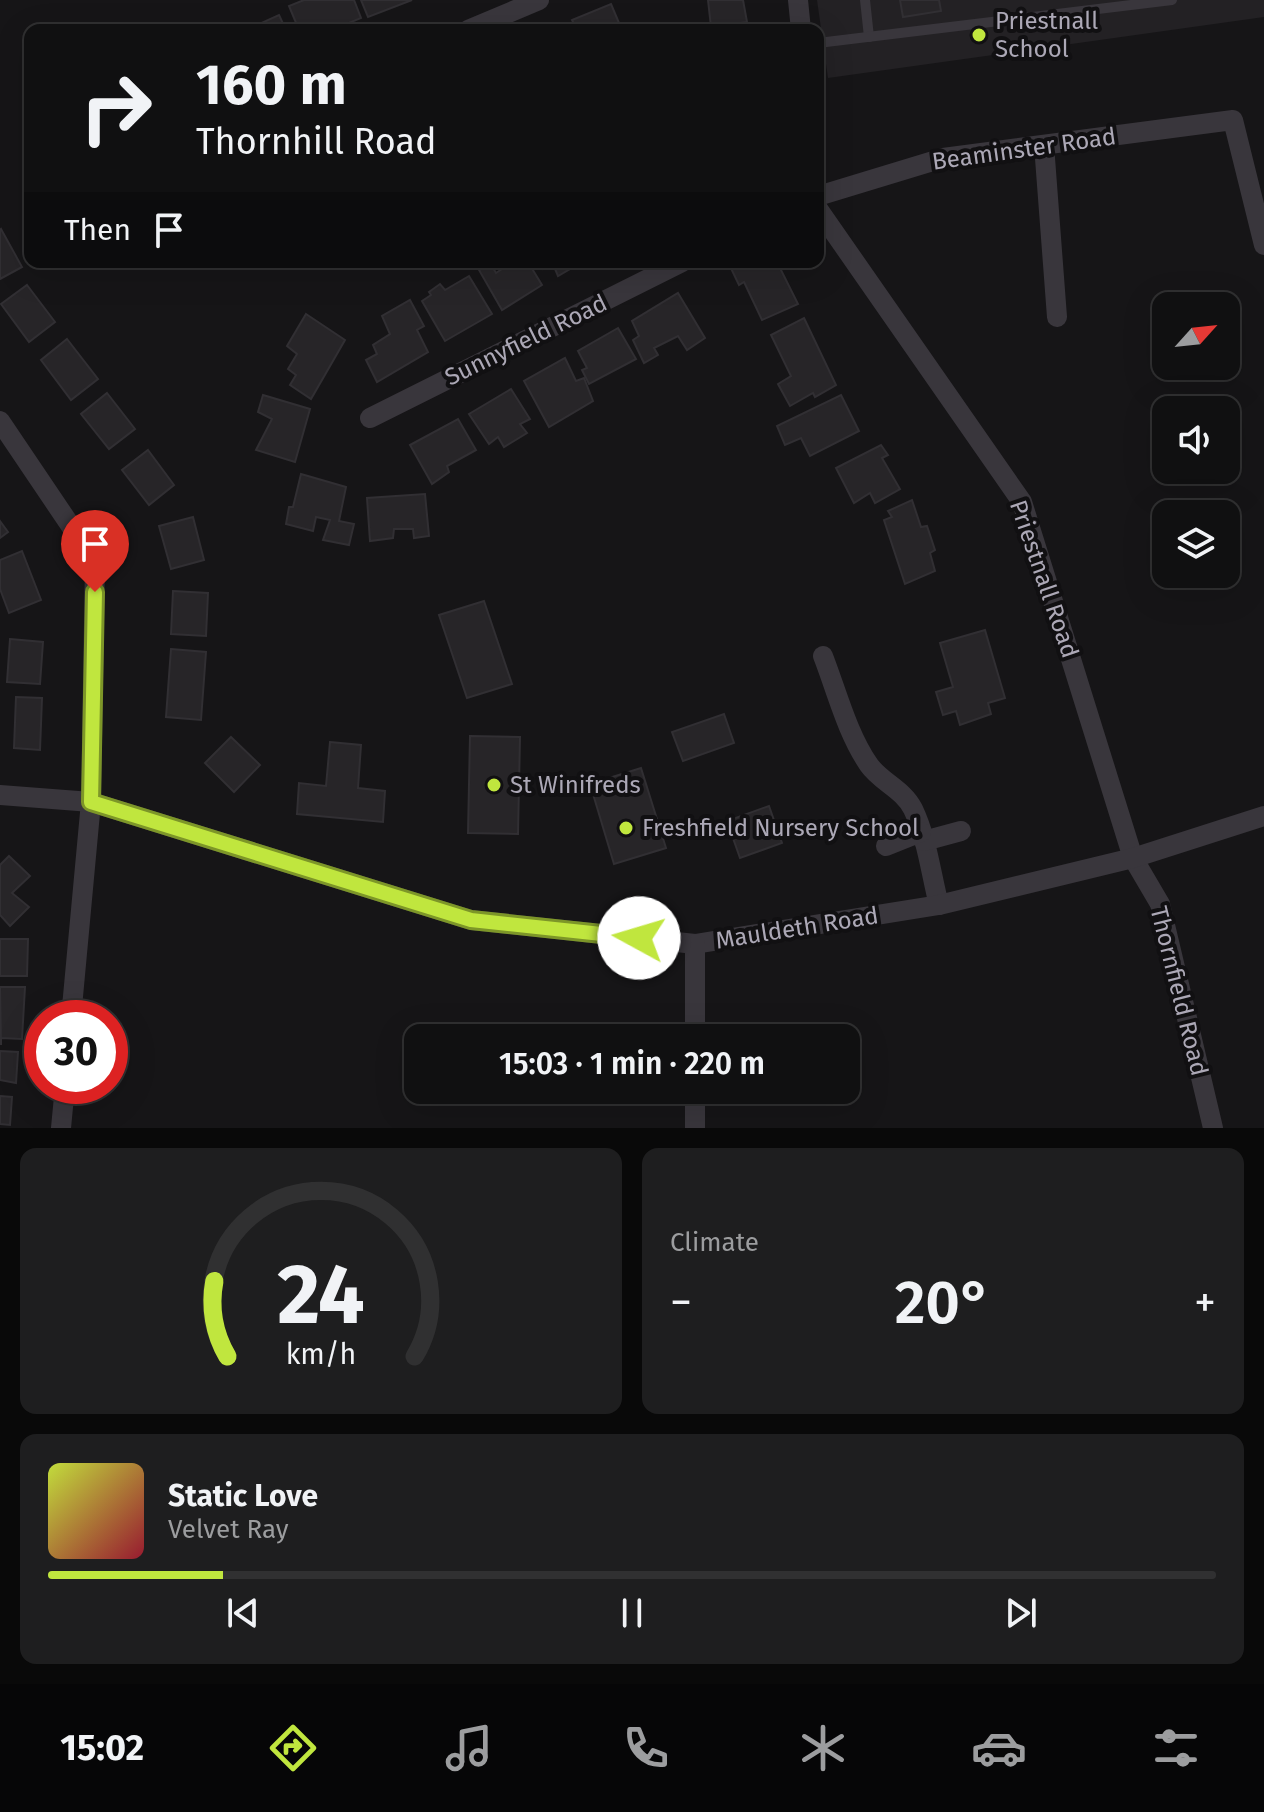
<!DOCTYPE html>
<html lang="en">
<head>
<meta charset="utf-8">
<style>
	body { margin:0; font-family:"Fira Sans",sans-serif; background:#1e1e1f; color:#f1f3f6; height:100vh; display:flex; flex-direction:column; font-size:30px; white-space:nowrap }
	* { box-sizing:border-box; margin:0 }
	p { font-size:26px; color:#9c9d9f }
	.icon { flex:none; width:44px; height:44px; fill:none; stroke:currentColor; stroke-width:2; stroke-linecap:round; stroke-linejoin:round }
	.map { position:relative; height:1128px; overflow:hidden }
	.panel { display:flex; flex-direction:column; gap:20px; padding:20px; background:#090909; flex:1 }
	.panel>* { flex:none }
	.top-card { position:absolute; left:24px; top:24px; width:800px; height:244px; border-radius:16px; box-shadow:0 8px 32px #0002,0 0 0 2px #303031; background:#101011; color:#f1f3f6; overflow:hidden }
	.needle { width:52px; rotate:63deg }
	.controls { position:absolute; left:1152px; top:292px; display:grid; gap:16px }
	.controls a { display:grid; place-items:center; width:88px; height:88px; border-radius:16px; background:#101011; box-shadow:0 8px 32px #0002,0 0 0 2px #303031; font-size:40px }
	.speed { position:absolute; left:24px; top:1000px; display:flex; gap:16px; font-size:40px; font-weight:700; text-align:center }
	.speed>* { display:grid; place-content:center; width:104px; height:104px; border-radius:50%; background:#101011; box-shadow:0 8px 32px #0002,0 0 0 2px #303031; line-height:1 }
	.speed .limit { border:12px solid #d22; background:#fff; color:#111 }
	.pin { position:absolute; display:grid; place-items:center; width:68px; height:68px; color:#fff; margin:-82px -34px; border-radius:50% 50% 50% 0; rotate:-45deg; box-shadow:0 0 8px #0007 }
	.pin .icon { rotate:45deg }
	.me { position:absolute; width:88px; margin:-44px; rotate:276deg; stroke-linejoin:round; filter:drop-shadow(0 0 6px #0008) }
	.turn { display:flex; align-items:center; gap:28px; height:168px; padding:0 40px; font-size:36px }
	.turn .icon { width:104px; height:104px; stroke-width:2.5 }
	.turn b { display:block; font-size:56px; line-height:68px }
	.then { display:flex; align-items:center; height:76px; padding:0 40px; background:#0003; gap:16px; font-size:30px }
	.big { font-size:60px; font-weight:600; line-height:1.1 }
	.panel .widget { flex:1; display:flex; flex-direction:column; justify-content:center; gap:12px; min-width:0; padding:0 28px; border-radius:16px; background:#1e1e1f }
	.panel .dial { align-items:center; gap:0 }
	.dial svg { height:208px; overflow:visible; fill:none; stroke:#303031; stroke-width:7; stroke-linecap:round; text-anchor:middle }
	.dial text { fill:#f1f3f6; stroke:none }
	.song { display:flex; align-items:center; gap:24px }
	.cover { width:96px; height:96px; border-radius:12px; background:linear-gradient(135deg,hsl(70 70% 55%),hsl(350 70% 35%)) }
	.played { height:8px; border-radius:4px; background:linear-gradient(90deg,#c0e63e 15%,#303031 15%) }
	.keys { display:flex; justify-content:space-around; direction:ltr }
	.heat { display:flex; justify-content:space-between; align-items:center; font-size:44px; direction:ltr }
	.panel .tiles { flex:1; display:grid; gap:20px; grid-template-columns:1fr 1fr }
	.widget:last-child { grid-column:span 2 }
	.trip { position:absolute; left:404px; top:1024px; width:456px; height:80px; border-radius:16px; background:#101011; box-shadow:0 8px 32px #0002,0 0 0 2px #303031; font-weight:600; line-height:80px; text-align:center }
	.tabs { display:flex; height:128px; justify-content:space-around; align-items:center; background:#060607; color:#9c9d9f }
	.tabs .icon { width:56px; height:56px }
	.tabs .active { color:#c0e63e }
	.tabs b { font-size:36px; color:#f1f3f6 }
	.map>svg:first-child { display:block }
</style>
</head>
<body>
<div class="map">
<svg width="1264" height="1128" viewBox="0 0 1264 1128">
	<rect width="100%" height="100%" fill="#161517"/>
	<polygon fill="#232124" points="817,0 1264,0 1264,17 828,78"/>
	<g fill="#272528" stroke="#312f33" stroke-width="2">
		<polygon points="304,0 354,0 361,18 332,30 299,30 289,6"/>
		<polygon points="361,0 412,0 368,17"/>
		<polygon points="708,0 743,0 747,22 711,27"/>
		<polygon points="900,0 939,0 941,11 903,17"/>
		<polygon points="611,4 622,30 577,30 572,20"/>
		<polygon points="279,15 286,30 246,30"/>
		<polygon points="1,229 22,267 0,279 0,230"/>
		<polygon points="512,262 528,262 542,285 502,310 479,270 491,264 496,273"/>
		<polygon points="540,262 582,262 558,276 553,264 543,269"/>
		<polygon points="728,262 777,262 798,304 762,320 744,282 739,285"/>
		<polygon points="469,276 492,314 445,341 422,301 431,295 429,292 440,284 445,290"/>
		<polygon points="27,285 55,322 29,342 1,304"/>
		<polygon points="678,293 705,338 687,350 678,336 654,348 658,355 644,363 633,340 639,336 632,321"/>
		<polygon points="410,300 424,326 417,330 428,352 377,382 366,360 377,354 373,345 390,334 382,316"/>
		<polygon points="306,314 345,340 311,399 290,385 296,375 288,369 297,354 287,346"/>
		<polygon points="804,318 836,385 815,397 813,393 790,406 778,384 791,376 771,335"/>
		<polygon points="618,328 636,359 589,384 582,370 587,368 578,351"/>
		<polygon points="67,339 98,379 71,400 41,360"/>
		<polygon points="565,358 576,381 584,378 593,401 549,427 524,381"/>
		<polygon points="511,389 530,419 520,424 527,433 504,447 498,437 489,444 469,414"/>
		<polygon points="107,393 135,429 109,449 81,414"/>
		<polygon points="263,395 310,409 295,462 256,450 272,419 258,412"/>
		<polygon points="841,395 859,431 810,456 801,438 785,445 777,426"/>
		<polygon points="458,419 476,450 447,466 449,472 432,484 410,445"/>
		<polygon points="881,445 888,455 882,458 900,489 875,503 870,493 854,503 836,468"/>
		<polygon points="148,450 174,485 149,505 122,470"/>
		<polygon points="301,474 346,487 339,521 354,524 349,545 323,540 330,520 316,517 313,531 286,524 289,507 293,507"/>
		<polygon points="425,494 429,536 414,538 413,529 394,529 393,538 370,541 367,498"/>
		<polygon points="912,500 921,527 927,526 935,550 930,553 935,571 905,584 884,520 892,517 888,511"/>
		<polygon points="193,517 204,560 171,569 159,526"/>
		<polygon points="0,521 8,532 0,538"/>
		<polygon points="22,551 41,600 9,613 0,589 0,560"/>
		<polygon points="173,591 208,593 206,636 171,634"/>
		<polygon points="484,601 512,684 467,698 439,615"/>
		<polygon points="985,630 1005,698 988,703 991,714 960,725 956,711 943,715 936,692 953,687 940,643"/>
		<polygon points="10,639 43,642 40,684 7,682"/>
		<polygon points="171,649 206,652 201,720 166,717"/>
		<polygon points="16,697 42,698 40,750 14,748"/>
		<polygon points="724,714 734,743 683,761 672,732"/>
		<polygon points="470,736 520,737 518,834 468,833"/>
		<polygon points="231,737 260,765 234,792 205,763"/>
		<polygon points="330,742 361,745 358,788 385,791 383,822 297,814 299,783 326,786"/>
		<polygon points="641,768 666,848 614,864 590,784"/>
		<polygon points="769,806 782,843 740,858 727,821"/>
		<polygon points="9,856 30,876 12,893 29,907 10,926 0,915 0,865"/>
		<polygon points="0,939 28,939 27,976 0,976"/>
		<polygon points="0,987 25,987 22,1039 1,1038 1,1045"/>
		<polygon points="0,1051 18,1052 16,1083 0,1080"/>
		<polygon points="0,1096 12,1097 10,1125 0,1124"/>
	</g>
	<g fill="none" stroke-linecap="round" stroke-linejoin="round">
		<g stroke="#39363c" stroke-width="10">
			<polyline points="865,0 869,37"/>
			<polyline points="818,43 1172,0"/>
		</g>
		<g stroke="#39363c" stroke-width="20">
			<polyline points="798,0 801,30"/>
			<polyline points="468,30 539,0"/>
			<polyline points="1044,145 1057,317"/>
			<polyline points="818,196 943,158 1233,120 1264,245"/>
			<polyline points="818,209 1022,502 1133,858 1160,904 1213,1128"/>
			<polyline points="370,418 682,262"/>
			<polyline points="0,421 95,562 91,802 71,1018"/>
			<path d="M823,656C837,692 847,733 869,765C881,782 903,789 913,809C927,838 931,874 939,905"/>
			<polyline points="0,795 91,802 471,920 695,944 939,905 1133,858 1264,816"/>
			<polyline points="924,841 961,831"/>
			<polyline points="886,846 921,832"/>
			<polyline points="695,944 695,1038"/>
			<polyline points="695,1090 695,1128"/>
			<polyline points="61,1128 65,1086"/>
		</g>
	</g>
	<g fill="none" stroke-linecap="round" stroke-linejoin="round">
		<g stroke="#7d9628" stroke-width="20">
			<polyline id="route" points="95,592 91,802 471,920 639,938"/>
		</g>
		<use href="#route" stroke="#c0e63e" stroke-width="14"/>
	</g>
	<g fill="#c0e63e" stroke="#111012" stroke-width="3">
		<circle cx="979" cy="35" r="8"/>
		<circle cx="494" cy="785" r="8"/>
		<circle cx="626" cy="828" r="8"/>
	</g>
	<g text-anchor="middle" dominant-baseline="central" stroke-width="8" stroke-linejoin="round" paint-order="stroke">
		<g font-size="24" fill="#aca8b6" stroke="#111012" text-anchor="start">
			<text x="995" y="21">Priestnall<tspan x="995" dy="28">School</tspan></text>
			<text x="510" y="785">St Winifreds</text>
			<text x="642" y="828">Freshfield Nursery School</text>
		</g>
		<g font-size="24" fill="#aca8b6" stroke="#111012">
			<text transform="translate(1024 149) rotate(-8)">Beaminster Road</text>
			<text transform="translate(526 340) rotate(-26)">Sunnyfield Road</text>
			<text transform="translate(1044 579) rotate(71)">Priestnall Road</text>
			<text transform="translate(797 928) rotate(-9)">Mauldeth Road</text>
			<text transform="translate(1179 991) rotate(76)">Thornfield Road</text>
		</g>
	</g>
</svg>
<div class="controls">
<a><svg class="needle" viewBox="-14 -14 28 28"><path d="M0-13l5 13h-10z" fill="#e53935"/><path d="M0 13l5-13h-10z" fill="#9c9d9f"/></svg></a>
<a><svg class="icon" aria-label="sound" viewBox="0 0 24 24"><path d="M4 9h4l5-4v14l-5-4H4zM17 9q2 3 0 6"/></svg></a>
<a><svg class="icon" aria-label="layers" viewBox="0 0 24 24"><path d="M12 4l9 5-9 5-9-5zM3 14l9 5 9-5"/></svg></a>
</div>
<div class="speed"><div class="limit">30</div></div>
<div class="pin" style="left:95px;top:592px;background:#d93025"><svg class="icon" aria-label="arrive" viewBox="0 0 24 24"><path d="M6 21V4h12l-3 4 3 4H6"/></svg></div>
<svg class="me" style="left:639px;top:938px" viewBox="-20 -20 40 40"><circle r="19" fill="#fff"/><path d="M0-13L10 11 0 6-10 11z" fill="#c0e63e"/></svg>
<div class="trip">15:03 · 1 min · 220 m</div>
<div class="top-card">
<div class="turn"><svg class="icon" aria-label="right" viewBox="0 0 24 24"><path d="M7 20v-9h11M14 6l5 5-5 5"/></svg><div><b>160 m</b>Thornhill Road</div></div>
<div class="then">Then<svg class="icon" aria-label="arrive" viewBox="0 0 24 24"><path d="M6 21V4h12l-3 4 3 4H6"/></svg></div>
</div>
</div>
<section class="panel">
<div class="tiles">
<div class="widget dial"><svg viewBox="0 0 100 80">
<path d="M14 69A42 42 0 1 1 86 69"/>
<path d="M14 69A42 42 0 0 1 9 40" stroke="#c0e63e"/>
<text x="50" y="56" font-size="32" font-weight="700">24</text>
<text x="50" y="72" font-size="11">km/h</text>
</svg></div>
<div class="widget"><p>Climate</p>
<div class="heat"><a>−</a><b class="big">20°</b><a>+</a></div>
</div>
<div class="widget">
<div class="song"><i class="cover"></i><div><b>Static Love</b><p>Velvet Ray</p></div></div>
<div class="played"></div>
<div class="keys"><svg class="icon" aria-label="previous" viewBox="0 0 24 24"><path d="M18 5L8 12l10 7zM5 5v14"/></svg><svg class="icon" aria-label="pause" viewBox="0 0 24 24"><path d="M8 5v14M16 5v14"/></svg><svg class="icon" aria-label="next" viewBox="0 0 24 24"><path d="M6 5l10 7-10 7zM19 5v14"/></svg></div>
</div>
</div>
</section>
<nav class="tabs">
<b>15:02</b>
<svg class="icon active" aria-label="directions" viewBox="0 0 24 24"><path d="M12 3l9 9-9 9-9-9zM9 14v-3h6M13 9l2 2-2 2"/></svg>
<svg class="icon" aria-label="music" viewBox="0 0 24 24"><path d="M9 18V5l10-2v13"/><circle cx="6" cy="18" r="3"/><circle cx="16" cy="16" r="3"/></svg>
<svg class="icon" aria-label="phone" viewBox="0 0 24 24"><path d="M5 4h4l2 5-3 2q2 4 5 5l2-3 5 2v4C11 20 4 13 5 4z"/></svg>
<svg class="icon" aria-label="climate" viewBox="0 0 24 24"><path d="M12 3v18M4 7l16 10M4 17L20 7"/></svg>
<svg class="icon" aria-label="car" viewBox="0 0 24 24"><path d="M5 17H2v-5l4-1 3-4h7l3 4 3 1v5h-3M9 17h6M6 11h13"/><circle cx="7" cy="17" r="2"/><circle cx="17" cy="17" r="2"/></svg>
<svg class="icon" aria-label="filters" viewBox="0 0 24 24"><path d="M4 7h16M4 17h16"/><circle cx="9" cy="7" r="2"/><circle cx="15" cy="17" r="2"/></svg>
</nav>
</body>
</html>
